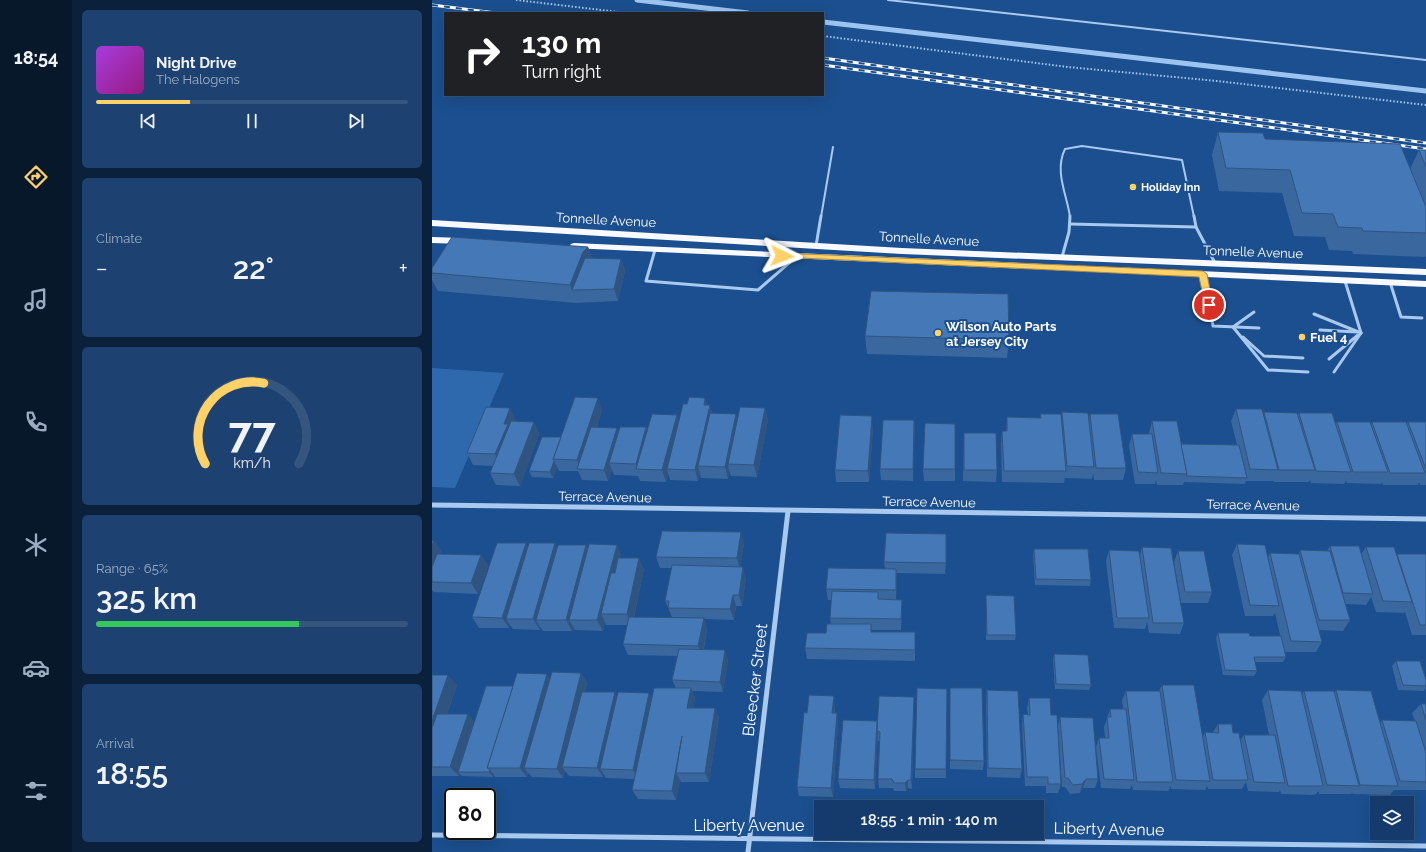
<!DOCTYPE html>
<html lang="en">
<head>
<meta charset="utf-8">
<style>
	body { margin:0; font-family:Raleway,sans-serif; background:#1d4271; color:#f1f3f6; height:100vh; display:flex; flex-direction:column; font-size:15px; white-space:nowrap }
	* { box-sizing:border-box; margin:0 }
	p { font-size:13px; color:#9dadc1 }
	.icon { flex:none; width:22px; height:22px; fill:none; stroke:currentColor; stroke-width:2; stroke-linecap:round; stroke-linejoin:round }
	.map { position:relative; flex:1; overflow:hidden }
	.side { display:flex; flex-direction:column; gap:10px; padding:10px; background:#0b203b; width:360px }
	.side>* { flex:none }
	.guide { position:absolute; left:12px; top:12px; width:380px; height:84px; border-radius:0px; box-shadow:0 4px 16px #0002,0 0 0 1px #33557e; background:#202124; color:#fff; overflow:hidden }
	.buttons { position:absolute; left:938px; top:796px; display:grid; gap:8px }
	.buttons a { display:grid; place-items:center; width:44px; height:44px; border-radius:0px; background:#143b6b; box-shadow:0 4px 16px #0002,0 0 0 1px #33557e; font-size:20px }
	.speed { position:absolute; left:12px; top:788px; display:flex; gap:8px; font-size:20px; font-weight:700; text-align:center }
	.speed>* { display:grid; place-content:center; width:52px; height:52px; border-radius:50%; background:#143b6b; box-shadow:0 4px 16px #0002,0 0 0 1px #33557e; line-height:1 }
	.speed .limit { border:2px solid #111; border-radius:6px; background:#fff; color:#111 }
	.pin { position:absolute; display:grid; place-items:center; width:34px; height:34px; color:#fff; margin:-17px; border:2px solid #fff; border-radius:50%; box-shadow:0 1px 4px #0007 }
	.me { position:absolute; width:44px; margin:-22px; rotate:93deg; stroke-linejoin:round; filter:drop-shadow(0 0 3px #0008) }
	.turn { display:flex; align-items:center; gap:14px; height:84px; padding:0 12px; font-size:18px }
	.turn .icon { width:52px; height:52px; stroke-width:2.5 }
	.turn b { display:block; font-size:28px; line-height:34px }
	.big { font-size:30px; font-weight:600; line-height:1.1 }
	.side .widget { flex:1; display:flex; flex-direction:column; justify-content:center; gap:6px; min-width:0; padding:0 14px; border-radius:6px; background:#1d4271 }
	.side .dial { align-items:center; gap:0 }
	.dial svg { height:104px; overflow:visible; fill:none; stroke:#33557e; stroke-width:7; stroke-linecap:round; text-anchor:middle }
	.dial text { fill:#f1f3f6; stroke:none }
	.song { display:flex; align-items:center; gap:12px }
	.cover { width:48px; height:48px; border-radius:6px; background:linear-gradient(135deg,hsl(280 70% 55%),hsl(310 70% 35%)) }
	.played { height:4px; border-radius:2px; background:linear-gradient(90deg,#ffd166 30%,#33557e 30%) }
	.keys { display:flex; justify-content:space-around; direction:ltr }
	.heat { display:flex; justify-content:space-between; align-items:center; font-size:22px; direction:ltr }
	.charge { height:6px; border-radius:3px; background:linear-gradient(90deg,#34c759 65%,#33557e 0) }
	.trip { position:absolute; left:382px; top:800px; width:230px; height:40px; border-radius:0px; background:#143b6b; box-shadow:0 4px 16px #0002,0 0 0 1px #33557e; font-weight:600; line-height:40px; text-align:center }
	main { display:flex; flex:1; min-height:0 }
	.tab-bar { display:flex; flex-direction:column; width:72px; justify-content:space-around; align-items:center; background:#08182b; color:#9dadc1 }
	.tab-bar .icon { width:28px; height:28px }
	.tab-bar .selected { color:#ffd166 }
	.tab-bar b { font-size:18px; color:#f1f3f6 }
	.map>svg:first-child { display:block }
</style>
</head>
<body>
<main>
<nav class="tab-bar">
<b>18:54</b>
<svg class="icon selected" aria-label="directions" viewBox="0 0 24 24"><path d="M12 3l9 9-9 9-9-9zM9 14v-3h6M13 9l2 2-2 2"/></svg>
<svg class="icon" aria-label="music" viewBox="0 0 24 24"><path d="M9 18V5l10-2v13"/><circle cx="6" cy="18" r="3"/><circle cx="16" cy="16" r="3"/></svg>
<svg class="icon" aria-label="phone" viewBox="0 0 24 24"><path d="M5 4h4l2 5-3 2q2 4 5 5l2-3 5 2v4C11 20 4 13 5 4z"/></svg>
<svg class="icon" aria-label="climate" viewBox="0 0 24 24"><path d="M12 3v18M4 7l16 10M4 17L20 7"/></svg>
<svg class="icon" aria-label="car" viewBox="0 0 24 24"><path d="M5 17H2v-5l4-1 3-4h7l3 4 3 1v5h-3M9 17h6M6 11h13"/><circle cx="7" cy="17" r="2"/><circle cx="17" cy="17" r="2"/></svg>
<svg class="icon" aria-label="filters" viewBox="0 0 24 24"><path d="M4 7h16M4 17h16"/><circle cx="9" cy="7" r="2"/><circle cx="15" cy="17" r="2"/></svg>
</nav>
<section class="side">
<div class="widget">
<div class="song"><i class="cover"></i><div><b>Night Drive</b><p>The Halogens</p></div></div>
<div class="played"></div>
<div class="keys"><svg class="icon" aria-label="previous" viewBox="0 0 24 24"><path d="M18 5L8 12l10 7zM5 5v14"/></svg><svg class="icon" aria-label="pause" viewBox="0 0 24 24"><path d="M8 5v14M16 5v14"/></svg><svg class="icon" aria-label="next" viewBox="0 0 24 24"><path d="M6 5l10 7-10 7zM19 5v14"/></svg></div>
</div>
<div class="widget"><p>Climate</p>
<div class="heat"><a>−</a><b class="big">22°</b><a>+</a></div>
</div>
<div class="widget dial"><svg viewBox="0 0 100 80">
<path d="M14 69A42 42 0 1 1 86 69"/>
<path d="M14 69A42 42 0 0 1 59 7" stroke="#ffd166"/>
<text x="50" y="56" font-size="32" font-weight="700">77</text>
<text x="50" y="72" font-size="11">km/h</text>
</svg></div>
<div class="widget"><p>Range · 65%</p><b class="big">325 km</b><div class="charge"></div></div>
<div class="widget"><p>Arrival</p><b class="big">18:55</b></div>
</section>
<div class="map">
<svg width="994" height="852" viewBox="0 0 994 852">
	<rect width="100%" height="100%" fill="#1b4f8f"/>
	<polygon fill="#2e69ad" points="0,368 72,373 23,488 0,487"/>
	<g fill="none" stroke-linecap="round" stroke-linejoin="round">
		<g stroke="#9cc4f0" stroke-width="5">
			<polyline points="205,0 316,13"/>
			<polyline points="391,22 994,91"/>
		</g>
		<g stroke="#a9c9ee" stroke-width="2" stroke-dasharray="1.5 2" stroke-linecap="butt">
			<polyline points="84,0 195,13"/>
			<polyline points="391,36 636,67 785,81 994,105"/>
		</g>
		<g stroke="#a9c9ee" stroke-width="2">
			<polyline points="456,0 994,60"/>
			<polyline points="389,217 401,147"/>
			<path d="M638,217C635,195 622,171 633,149L650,146L750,160L762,217"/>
		</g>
		<g stroke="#a9c9ee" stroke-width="3">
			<polyline points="762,216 764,227 783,263"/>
			<polyline points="638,224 764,227"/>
			<polyline points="384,246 389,216"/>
			<polyline points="223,250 214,281 326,290 365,256"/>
			<polyline points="630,257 637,232 638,216"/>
			<polyline points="771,274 781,326 827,328"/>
			<polyline points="913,281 929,333"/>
			<polyline points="958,282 969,317 990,318"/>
			<polyline points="882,314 929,333"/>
			<polyline points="801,327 836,370 876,372"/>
			<polyline points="801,327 822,312"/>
			<polyline points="888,330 925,332"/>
			<polyline points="811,337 832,356 871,358"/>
			<polyline points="897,359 926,335"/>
			<polyline points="902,372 929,333"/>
		</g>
		<g stroke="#a9c9ee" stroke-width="5">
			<polyline points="0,505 994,519"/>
			<polyline points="0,835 994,846"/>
			<polyline points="316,852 356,511"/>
		</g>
		<g fill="#f8faff" fill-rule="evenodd">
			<polygon points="0,220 470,248 994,269 994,275 470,254 0,226"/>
			<polygon points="0,237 31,238 36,241 31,244 0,243"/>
			<polygon points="142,243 994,281 994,287 139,248 137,246 139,244"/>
		</g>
		<g stroke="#fff" stroke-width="3">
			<g id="rail">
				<polyline points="0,5 64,13"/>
				<polyline points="391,58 994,143"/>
				<polyline points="391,65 994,149"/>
			</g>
		</g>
		<use href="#rail" stroke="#1b4f8f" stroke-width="2" stroke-dasharray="6" stroke-linecap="butt"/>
	</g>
	<g fill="#3a679d">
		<polygon points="786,132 833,139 978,169 987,150 994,150 994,256 993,257 921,254 920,251 897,250 893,237 862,236 850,193 787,191 780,155"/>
		<polygon points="156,247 160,258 189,259 193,271 186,301 144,303 6,291 0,280 0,268"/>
		<polygon points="433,336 577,340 575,358 435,354"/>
		<polygon points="273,398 275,405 278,405 280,413 304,414 305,419 333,408 336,420 325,477 299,476 297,470 296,479 269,478 268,474 266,481 238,480 236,473 234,482 208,481 206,476 182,475 180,470 176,481 150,480 146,471 127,471 125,467 121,478 100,477 97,471 129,437 170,410 165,427 186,432 214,427 215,430 247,421 255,404"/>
		<polygon points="804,409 831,414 832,412 866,415 867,413 903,424 905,422 939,424 940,422 974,424 976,422 994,422 994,485 988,485 987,482 986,485 951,485 950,482 949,484 915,483 914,481 912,484 879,483 878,480 877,482 842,482 841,480 841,481 814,481 813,484 752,482 751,485 725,485 724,480 723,484 703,484 697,446 700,434 717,434 717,433 720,421 749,444 805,445 799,421"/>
		<polygon points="630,412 657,421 658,414 694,468 691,480 662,480 661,473 660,479 633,478 633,476 632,483 570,482 569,443 570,431 574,431 575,417 608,418 608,414 629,419"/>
		<polygon points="84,420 83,421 102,422 107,434 88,486 64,485 58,473 61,466 41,465 35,453"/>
		<polygon points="482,420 481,481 449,480 448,469"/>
		<polygon points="441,428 437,482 404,482 403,470"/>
		<polygon points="532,433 565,470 564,482 531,481"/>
		<polygon points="491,469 523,469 523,481 492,481"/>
		<polygon points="0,540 9,551 8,554 49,555 56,566 46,594 2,592 0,590"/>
		<polygon points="312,543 308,567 314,578 310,606 304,606 302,620 272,619 275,629 272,649 296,660 291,692 260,691 263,698 261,708 283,708 287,718 277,782 249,782 248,780 244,800 206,799 200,790 203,779 174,778 171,773 171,777 137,776 133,771 131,778 100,777 96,773 95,777 63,777 62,775 61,777 30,776 28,774 27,776 0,776 0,675 25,685 15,714 36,714 42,722 81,686 118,678 149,673 155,683 153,692 185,697 220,698 244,688 240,680 245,656 196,655 191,644 195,625 174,625 173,622 171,631 143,630 141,627 140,631 111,631 108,627 108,630 81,629 78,625 77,628 47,628 40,617 96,548 125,547 154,545 156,549 185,545 189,556 189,558 212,569 202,617 240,617 233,601 240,568 228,568 224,557"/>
		<polygon points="805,544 836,557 838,553 867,554 868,550 895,551 898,546 929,554 934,547 964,555 965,554 994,554 994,635 980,635 973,612 972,613 944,612 939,597 934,605 913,604 918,620 911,631 887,630 890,642 884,652 852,652 843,613 841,616 813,616 800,555"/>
		<polygon points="710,547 752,623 748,634 717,633 715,622 713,629 682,628 674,561 677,550 708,555"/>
		<polygon points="602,549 659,580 658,586 603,585 601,555"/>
		<polygon points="746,551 780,592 776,603 749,603 742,562"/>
		<polygon points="452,562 514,563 513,574 465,573 464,600 470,600 470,611 469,630 439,630 439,632 483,643 483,661 375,659 373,648 394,633 399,624 398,618 400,600 396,600 394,589 453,569"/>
		<polygon points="554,595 584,635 583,640 554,640"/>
		<polygon points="786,633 818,636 854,657 851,662 823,662 825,671 822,676 791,675 784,638"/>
		<polygon points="622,654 659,685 657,690 623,689 621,660"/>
		<polygon points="964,661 994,680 994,688 992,691 966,690 960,666"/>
		<polygon points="730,685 771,737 773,732 781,732 786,724 801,733 808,741 812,735 837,735 830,700 836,690 869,695 872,691 903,692 904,690 948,723 950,720 983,721 980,713 989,704 994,704 994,790 962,790 958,795 921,794 920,793 919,794 887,794 887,791 883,795 849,794 848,790 847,792 816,791 814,782 810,789 776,789 775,786 773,790 739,789 739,786 736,791 701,790 700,785 698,789 669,788 664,747 667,738 673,738 672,727 678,709 691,709 690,700 694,691 727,691"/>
		<polygon points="518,688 552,761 551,770 518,769"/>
		<polygon points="555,690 590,769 588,778 555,777 554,700"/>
		<polygon points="482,697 480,789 476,788 474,791 462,791 461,788 447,788 446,779 448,741 446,741 446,734 443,789 408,788 406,779 445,721 446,729"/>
		<polygon points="597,698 619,715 629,784 626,793 614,793 614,786 593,786 590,724 591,714 596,714 595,708"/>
		<polygon points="403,706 403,713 406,723 401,797 367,796 365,787 375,713"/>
		<polygon points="628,717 666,779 663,788 651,788 648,793 638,794 633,787 630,787 626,727"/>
		<rect x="483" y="769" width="31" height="9"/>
	</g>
	<g fill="#305480">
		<polygon points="156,247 162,264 140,290 138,285 151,252"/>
		<polygon points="189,259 193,271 186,301 182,289"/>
		<polygon points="166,398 170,410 151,469 149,469 145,460"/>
		<polygon points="273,398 277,410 272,405"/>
		<polygon points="278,405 281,417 266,466 268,474 266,481 263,470"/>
		<polygon points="78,408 84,420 79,431 70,466 63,454 72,424"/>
		<polygon points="333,408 336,420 325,477 322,465"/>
		<polygon points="304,414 307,425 296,464 297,470 296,479 293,467"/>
		<polygon points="245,415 249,427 235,469 236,473 234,482 230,470"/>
		<polygon points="440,416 441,428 437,482 436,471"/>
		<polygon points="482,420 483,432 481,481 481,469"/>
		<polygon points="102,422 107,434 88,486 82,474"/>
		<polygon points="214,427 218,439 206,469 204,464"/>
		<polygon points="185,428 189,439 177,463 180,470 176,481 172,470"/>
		<polygon points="122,461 125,467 121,478 118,472"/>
		<polygon points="309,532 312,543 308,570 305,558"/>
		<polygon points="2,540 9,551 0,573 0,544"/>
		<polygon points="94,543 100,555 74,619 78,625 77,628 70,618"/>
		<polygon points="123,543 129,555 104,620 108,627 108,630 101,619"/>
		<polygon points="154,545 159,556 137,620 141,627 140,631 134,620"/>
		<polygon points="185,545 189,556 175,614 169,614 173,622 171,631 165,620"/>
		<polygon points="49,555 56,566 46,594 39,583"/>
		<polygon points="207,558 212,569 200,625 195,614"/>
		<polygon points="311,567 314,578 310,606 307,595"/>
		<polygon points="464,569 465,580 464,601"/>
		<polygon points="301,595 304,606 302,620 298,609"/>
		<polygon points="470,600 470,611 469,630 469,619"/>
		<polygon points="272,618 275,629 270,656 266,646"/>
		<polygon points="293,650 296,660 291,692 288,682"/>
		<polygon points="149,673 155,683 134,767 130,767 133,771 131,778 125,769"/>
		<polygon points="115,674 121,684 92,768 96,773 95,777 88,768"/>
		<polygon points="16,675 25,685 0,756 0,721"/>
		<polygon points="259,688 263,698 259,718 255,708"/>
		<polygon points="183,692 188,702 168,769 171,773 171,777 165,768"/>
		<polygon points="217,693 222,702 206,779 201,770"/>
		<polygon points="402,696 403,706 402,723 400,713"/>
		<polygon points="482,697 482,707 480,789 479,780"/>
		<polygon points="283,708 287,718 277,782 273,773"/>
		<polygon points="405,713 406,723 401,797 399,788"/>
		<polygon points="36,714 44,724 26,772 28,774 27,776 18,767"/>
		<polygon points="445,721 446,731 443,789 442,780"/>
		<polygon points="250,736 244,773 248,780 244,800 240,791"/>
		<polygon points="58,770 62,775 61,777 57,772"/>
		<polygon points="654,779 651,788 648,793 650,784"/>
		<polygon points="476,780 476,788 474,791 473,783"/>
	</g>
	<g fill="#4478b7" stroke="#305480">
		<polygon points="786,132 831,133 833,139 968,144 994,207 994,233 931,231 930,228 906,227 901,214 870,213 858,170 794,168"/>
		<polygon points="987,150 994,150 994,167"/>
		<polygon points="20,237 156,247 151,252 138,285 0,273 0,268"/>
		<polygon points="153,258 189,259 182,289 140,290"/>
		<polygon points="439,291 576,294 577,340 433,336"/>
		<polygon points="143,397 166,398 145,460 121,459"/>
		<polygon points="257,397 273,398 272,405 278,405 263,470 235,469 251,404 255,404"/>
		<polygon points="54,407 78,408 72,424 76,424 63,454 35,453"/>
		<polygon points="308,407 333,408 322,465 296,464"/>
		<polygon points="804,409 830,409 846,470 818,469"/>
		<polygon points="630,412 656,413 662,467 635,466"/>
		<polygon points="832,412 865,413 883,470 847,470"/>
		<polygon points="278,413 304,414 293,467 266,466"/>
		<polygon points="867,413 900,413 919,472 884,471"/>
		<polygon points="220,414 245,415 230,470 204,469"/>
		<polygon points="608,414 629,414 634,471 572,471 570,431 575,431 575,417 609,418"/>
		<polygon points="658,414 686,414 694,468 664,468"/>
		<polygon points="408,415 440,416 436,471 403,470"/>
		<polygon points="451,420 482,420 481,469 448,469"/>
		<polygon points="79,421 102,422 82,474 58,473"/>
		<polygon points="720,421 745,421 755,474 729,473"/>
		<polygon points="905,422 938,422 956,472 921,472"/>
		<polygon points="940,422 974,422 993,473 958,473"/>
		<polygon points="976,422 994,422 994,469"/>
		<polygon points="493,423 523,424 523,469 491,469"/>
		<polygon points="159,427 185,428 172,470 145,469"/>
		<polygon points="188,427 214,427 204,464 177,463"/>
		<polygon points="532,433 564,433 565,470 532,470"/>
		<polygon points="700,434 720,434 726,473 706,472"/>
		<polygon points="110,437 129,437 121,459 122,461 118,472 97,471"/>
		<polygon points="749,444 807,445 815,478 754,476 755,474"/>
		<polygon points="230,531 309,532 305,558 224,557"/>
		<polygon points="454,533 514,534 514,563 452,562"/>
		<polygon points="65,543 94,543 70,618 40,617"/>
		<polygon points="97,543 123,543 101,619 74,619"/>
		<polygon points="157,544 185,545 165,620 137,620"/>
		<polygon points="805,544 833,545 847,606 818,605"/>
		<polygon points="126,545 154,545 134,620 104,620"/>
		<polygon points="898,546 927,546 941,594 911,593"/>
		<polygon points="710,547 739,548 752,623 721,623"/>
		<polygon points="934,547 962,547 980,602 951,601"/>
		<polygon points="602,549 656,549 659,580 604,579"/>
		<polygon points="677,550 707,551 717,618 685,618"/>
		<polygon points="868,550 898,551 918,620 887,620"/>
		<polygon points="746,551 772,551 780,592 753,592"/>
		<polygon points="838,553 867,554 890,642 859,641"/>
		<polygon points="5,554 49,555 39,583 0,582 0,567"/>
		<polygon points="965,554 994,554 994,625 988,625"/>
		<polygon points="186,558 207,558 195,614 169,614 179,573 183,573"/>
		<polygon points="240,565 311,567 307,595 301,595 298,609 236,608 237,601 233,601"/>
		<polygon points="396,568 464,569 464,590 394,589"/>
		<polygon points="400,591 446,592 446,599 470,600 469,619 398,618"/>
		<polygon points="554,595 582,596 584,635 555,635"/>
		<polygon points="197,617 272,618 266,646 191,644"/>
		<polygon points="395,624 439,624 439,632 483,632 483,650 373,648 375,633 394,633"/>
		<polygon points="786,633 817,633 818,636 849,636 854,657 822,657 825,671 793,670"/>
		<polygon points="247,649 293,650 288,682 240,680"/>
		<polygon points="622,654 656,655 659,685 624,684"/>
		<polygon points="964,661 988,661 994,680 994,686 971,685"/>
		<polygon points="120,672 149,673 125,769 92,768"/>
		<polygon points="85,673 115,674 88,768 55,768"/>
		<polygon points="0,675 16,675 0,721"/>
		<polygon points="730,685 762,685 778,781 744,780"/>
		<polygon points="54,686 81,686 55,768 58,770 57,772 26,772"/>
		<polygon points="222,688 259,688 255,708 283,708 273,773 244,773 250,736 240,791 200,790"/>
		<polygon points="485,688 515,689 514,769 483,769"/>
		<polygon points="518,688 550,688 552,761 518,760"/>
		<polygon points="555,690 586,691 590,769 556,768"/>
		<polygon points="836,690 869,691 891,786 856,786"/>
		<polygon points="904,690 939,691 966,786 928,785"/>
		<polygon points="694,691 728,691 741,782 705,782"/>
		<polygon points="872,691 902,691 927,786 895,785"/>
		<polygon points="150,692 183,692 165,768 130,767"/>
		<polygon points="186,692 217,693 201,770 168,769"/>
		<polygon points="377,695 402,696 400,713 405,713 399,788 365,787 372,712 375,713"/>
		<polygon points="447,696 482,697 479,780 476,780 473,783 462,783 460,779 446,779 448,732 445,731"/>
		<polygon points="597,698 618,698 619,715 625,715 629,784 616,784 616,777 595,777 591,714 598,715"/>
		<polygon points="989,704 994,704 994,720"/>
		<polygon points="678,709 694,709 702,780 672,779 667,738 677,738 675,717 679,717"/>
		<polygon points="5,714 36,714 18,767 0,767 0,728"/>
		<polygon points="628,717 661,718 666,779 654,779 650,784 641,785 636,778 633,778"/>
		<polygon points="411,720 445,721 442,780 406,779"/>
		<polygon points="950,720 984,721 994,753 994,782 968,781"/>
		<polygon points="786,724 800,724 801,733 807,733 816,780 781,780 773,732 787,733"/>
		<polygon points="812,735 843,735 853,783 822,782"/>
	</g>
	<polygon fill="#ffd166" stroke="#a68842" points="350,253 771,271 775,274 781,305 777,308 773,305 767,277 347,257 347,254"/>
	<g fill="#ffd166" stroke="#1b4f8f" stroke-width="1.5">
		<circle cx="701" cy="187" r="4"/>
		<circle cx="506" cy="333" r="4"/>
		<circle cx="870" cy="337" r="4"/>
	</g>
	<g text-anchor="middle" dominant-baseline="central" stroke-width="4" stroke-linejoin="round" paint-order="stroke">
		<g font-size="11" font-weight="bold" fill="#fff" stroke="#1b4f8f" text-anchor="start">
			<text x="709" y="187">Holiday Inn</text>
		</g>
		<g font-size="13" fill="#fff" stroke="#1b4f8f">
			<text transform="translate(174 220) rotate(3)">Tonnelle Avenue</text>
			<text transform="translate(497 239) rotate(3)">Tonnelle Avenue</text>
			<text transform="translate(821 252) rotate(2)">Tonnelle Avenue</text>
			<text transform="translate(173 497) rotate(1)">Terrace Avenue</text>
			<text transform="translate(497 502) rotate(1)">Terrace Avenue</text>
			<text transform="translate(821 505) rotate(1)">Terrace Avenue</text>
		</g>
		<g font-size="13" font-weight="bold" fill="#fff" stroke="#1b4f8f" text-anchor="start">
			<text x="514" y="326">Wilson Auto Parts<tspan x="514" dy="15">at Jersey City</tspan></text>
			<text x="878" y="337">Fuel 4</text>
		</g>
		<g font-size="16" fill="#fff" stroke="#1b4f8f">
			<text transform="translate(323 680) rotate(-83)">Bleecker Street</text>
			<text x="317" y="825">Liberty Avenue</text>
			<text transform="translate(677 829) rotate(1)">Liberty Avenue</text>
		</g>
	</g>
</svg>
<div class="buttons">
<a><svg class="icon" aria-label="layers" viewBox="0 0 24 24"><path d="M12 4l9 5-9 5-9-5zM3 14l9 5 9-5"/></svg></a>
</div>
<div class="speed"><div class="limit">80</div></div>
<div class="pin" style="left:777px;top:305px;background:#d93025"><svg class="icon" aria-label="arrive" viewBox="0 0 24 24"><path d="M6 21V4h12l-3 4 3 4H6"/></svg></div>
<svg class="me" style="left:350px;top:256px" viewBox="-20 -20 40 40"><path d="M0-17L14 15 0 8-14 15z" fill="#ffd166" stroke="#fff" stroke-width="4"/></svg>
<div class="trip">18:55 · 1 min · 140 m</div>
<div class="guide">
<div class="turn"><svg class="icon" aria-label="right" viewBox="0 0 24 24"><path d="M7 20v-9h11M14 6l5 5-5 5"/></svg><div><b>130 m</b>Turn right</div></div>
</div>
</div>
</main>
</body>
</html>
